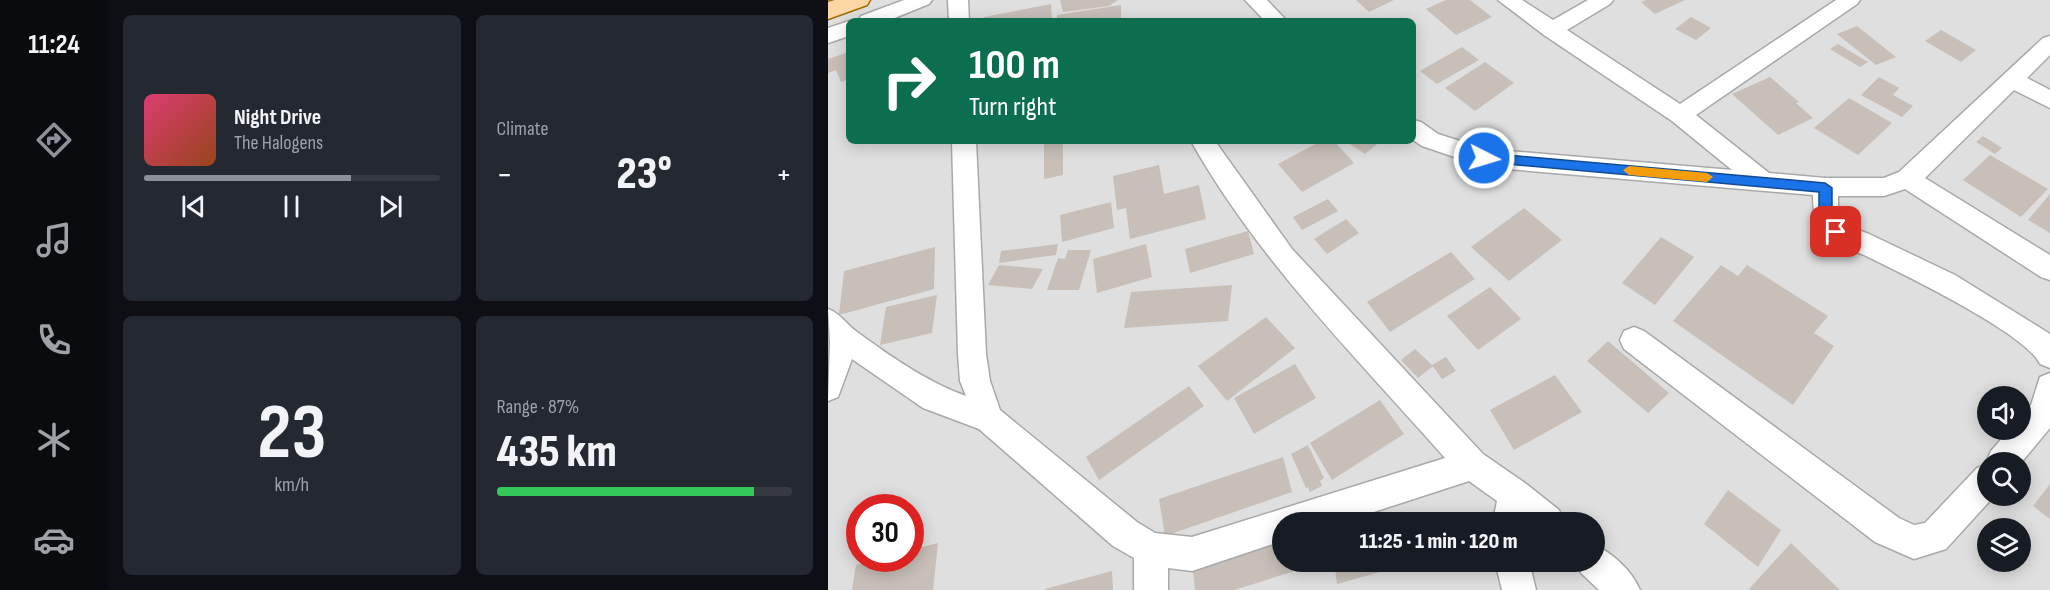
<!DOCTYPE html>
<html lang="en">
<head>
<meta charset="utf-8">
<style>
	body { margin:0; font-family:"Sofia Sans Condensed",sans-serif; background:#242831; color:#f1f3f6; height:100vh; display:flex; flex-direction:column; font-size:22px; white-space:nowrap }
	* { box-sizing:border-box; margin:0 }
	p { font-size:20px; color:#9ea1a6 }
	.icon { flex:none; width:33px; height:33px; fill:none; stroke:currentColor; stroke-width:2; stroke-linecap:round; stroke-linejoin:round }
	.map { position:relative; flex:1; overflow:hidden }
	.sheet { display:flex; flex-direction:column; gap:15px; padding:15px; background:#0d0f14; width:720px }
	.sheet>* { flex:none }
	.banner { position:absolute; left:18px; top:18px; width:570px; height:126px; border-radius:9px; box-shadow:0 3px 15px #0003; background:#0b6e4f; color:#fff; overflow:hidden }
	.tools { position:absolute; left:1149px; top:386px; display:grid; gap:12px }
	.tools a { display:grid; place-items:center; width:54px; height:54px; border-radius:50%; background:#171b24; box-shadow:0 3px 15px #0003; font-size:30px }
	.speed { position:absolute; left:18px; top:494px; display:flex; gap:12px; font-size:30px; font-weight:700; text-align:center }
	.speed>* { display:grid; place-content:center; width:78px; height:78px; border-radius:50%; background:#171b24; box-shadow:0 3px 15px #0003; line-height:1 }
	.speed .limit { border:9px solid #d22; background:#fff; color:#111 }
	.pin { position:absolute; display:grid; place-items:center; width:51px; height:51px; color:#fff; margin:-26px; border-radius:12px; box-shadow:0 3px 9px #0006 }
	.me { position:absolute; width:66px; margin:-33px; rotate:95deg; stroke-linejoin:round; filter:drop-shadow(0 0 4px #0008) }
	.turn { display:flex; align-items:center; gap:21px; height:126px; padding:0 24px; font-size:27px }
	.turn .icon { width:78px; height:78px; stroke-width:2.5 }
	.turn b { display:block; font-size:42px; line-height:51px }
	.big { font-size:45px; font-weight:800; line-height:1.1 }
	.sheet .widget { flex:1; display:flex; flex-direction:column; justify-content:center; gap:9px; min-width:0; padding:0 21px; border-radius:9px; background:#242831 }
	.sheet .dial { align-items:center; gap:0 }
	.dial b { font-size:78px; line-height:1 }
	.song { display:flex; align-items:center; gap:18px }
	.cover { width:72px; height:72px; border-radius:9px; background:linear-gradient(135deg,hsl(340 70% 55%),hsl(20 70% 35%)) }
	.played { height:6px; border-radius:3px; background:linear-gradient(90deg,#8c9099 70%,#363941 70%) }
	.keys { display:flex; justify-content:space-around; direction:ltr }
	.heat { display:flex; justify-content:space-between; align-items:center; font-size:33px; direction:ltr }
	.charge { height:9px; border-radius:4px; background:linear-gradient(90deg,#34c759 87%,#363941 0) }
	.sheet .tiles { flex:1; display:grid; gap:15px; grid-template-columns:repeat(2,1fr) }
	.trip { position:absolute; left:444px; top:512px; width:333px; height:60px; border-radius:30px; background:#171b24; box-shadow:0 3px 15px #0003; font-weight:800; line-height:60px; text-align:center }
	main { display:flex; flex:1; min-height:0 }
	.tab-bar { display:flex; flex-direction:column; width:108px; justify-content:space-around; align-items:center; background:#090b0e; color:#9ea1a6 }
	.tab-bar .icon { width:42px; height:42px }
	.tab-bar .selected { color:#8c9099 }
	.tab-bar b { font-size:27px; color:#f1f3f6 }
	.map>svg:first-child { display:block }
</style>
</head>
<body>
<main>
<nav class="tab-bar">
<b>11:24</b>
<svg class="icon selected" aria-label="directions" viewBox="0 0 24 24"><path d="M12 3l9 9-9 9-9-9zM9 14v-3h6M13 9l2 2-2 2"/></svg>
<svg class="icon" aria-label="music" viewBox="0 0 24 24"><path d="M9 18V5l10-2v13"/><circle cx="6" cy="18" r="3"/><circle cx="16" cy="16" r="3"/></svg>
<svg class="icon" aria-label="phone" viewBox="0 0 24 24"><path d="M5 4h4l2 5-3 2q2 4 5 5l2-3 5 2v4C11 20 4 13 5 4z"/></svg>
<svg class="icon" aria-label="climate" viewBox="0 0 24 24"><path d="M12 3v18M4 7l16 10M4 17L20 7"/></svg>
<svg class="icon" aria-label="car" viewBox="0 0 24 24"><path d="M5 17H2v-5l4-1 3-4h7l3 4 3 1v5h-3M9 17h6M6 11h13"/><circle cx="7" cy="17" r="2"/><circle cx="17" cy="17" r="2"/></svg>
</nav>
<section class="sheet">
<div class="tiles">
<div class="widget">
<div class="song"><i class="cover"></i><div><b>Night Drive</b><p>The Halogens</p></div></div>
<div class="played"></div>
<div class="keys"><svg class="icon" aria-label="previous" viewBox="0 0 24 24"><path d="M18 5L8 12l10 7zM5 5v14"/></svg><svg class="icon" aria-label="pause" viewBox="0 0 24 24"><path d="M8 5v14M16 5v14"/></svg><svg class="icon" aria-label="next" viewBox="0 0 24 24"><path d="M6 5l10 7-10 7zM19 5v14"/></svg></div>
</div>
<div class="widget"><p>Climate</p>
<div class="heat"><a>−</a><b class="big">23°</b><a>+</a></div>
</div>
<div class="widget dial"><b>23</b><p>km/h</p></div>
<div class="widget"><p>Range · 87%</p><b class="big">435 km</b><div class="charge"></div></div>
</div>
</section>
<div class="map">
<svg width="1222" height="590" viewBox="0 0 1222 590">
	<rect width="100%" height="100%" fill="#f2efe9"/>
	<path fill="#e0dfdf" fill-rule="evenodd" d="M0,0H1222V590H0ZM21,21H585V141H21ZM1160,396H1192V429H1160ZM1160,462H1192V495H1160ZM32,507H82V558H32ZM454,522H766V561H454ZM1160,528H1192V561H1160Z"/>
	<g fill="#c7bfb8">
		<polygon points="232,0 290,0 281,6 235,12"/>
		<polygon points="528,0 566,0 541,12"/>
		<polygon points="618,0 642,0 664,17 628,35 598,9"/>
		<polygon points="818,0 857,0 827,14 813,2"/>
		<polygon points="223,4 224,21 156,21 156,17"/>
		<polygon points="293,5 293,20 229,21 229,15"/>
		<polygon points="863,17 883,28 868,40 847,29"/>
		<polygon points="1029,26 1068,57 1048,65 1009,34"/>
		<polygon points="1113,30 1148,50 1133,62 1097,41"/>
		<polygon points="1010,44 1040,62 1032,67 1002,49"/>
		<polygon points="634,47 651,60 609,84 592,71"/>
		<polygon points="21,52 21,79 13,82 8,70 0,73 0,59"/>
		<polygon points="657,62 686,83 647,111 617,88"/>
		<polygon points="942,77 971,102 968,103 985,118 950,135 904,94"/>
		<polygon points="1051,77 1071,88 1065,95 1085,106 1074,117 1033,95"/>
		<polygon points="1021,98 1064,123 1030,155 986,128"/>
		<polygon points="1155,136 1174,148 1167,154 1148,142"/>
		<polygon points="227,141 235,141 235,175 216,179 216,143"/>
		<polygon points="493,141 506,141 526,163 474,192 450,164"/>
		<polygon points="517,141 553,141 537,154"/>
		<polygon points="1162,155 1220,189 1193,217 1135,180"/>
		<polygon points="331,165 336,194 371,185 378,219 302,239 298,208 289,210 285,176"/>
		<polygon points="1222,194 1222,233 1200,220"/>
		<polygon points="500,199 510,211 474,230 465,217"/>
		<polygon points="283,202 286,228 234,242 232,215"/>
		<polygon points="696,208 734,240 681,281 643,247"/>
		<polygon points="518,219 531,233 499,254 486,239"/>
		<polygon points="420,231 426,254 362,273 357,249"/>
		<polygon points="833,237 866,257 827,305 794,283"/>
		<polygon points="230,244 228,255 171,263 173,251"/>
		<polygon points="318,244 324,277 269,293 265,259"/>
		<polygon points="107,247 106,289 11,315 16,271"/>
		<polygon points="240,250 263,250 251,290 219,290 230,258 237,259"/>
		<polygon points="623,252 647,279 562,332 539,302"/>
		<polygon points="171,265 215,269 204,289 160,285"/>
		<polygon points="893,265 910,276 919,265 1000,316 986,333 1006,346 965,405 845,321"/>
		<polygon points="404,285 400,321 296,328 303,292"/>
		<polygon points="662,287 693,319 650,350 619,316"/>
		<polygon points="109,295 104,333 52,345 58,307"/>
		<polygon points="438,317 467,348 399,401 370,366"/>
		<polygon points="780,341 841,393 820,413 759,361"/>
		<polygon points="587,349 605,366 590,378 573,360"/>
		<polygon points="618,357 628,371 614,379 604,365"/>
		<polygon points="467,364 488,398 426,434 406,398"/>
		<polygon points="727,375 754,412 686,450 662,410"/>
		<polygon points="361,386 376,406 271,480 258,457"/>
		<polygon points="552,400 576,434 504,480 482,443"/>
		<polygon points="480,445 496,478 492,481 494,486 482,492 480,487 478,488 463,454"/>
		<polygon points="455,457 464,492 337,536 331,499"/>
		<polygon points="1222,484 1222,519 1205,506"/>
		<polygon points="900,490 953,530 930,567 876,524"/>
		<polygon points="552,510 554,522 509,522 509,521"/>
		<polygon points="454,542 454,561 485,561 486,565 406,590 367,590 365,570"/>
		<polygon points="110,543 105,590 24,590 28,565 55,558 82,558 82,550"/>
		<polygon points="963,543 1012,590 920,590"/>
		<polygon points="506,561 562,561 563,569 509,584"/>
		<polygon points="284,571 285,590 217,590 217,589"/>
	</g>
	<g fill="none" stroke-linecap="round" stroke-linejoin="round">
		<g stroke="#a9a9a9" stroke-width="3">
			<g id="minor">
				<polygon points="76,0 104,0 101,4 59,21 30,21 33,16"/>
				<polygon points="120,0 140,0 141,21 121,21"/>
				<polygon points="417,0 439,0 459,21 437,21"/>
				<path d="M670,0H694L725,20L760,0H785L782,4L739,30L852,104L1008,0H1032L1029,4L868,115L941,173L997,178H1056L1071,172L1215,38L1222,36V55L1199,78L1222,90V108L1186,90L1097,178L1222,255V280L1213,277L1077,189L1056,196H1010V215L1017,225L1041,234L1127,275L1222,334V368L1212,364C1198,333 1071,272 1036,255C1027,251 1004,244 998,238C987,227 985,211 985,195L656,167L594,146L585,140V120L593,122L610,134L657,149L904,170L844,121L716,35Z"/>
				<polygon points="21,21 21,36 0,43 0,28"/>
				<path d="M124,141H148L158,354L162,381L172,410L309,522L327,533L364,537L617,458C528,357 430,260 363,141H387L464,249L655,454L697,483L731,510L735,522H665L669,501L641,481L515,522H454V541L364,571L340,568V590H306V558L285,546L151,429L95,408L24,359L10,397L0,401L2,342L0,309C13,314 18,324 29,332C62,356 99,382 138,396L132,381L130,354Z"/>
				<polygon points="806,327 816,331 1071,518 1086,525 1097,523 1149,468 1159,464 1158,462 1163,451 1182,429 1192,429 1192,417 1203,405 1212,377 1222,373 1222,428 1192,464 1160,462 1160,495 1167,495 1118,549 1086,559 1047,542 796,349 792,340 796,331"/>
				<path d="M766,545C785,553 804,571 812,590H771L753,573L748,561H766Z"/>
				<polygon points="667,561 701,561 708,590 674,590"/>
			</g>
		</g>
		<g stroke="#a06b00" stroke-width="3">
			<polygon id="major" points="7,0 42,0 39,5 0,19 0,2"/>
		</g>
		<use href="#minor" fill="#fff" fill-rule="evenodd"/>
		<use href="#major" fill="#fcd6a4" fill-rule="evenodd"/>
	</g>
	<polygon fill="#1a73e8" stroke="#114b97" stroke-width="1.5" points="656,153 997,183 1004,188 1004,215 1015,232 1013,236 1004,236 991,216 991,192 656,162 650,158"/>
	<polygon fill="#f59e0b" points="801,166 879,173 885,177 879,182 801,175 795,170"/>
</svg>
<div class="tools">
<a><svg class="icon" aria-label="sound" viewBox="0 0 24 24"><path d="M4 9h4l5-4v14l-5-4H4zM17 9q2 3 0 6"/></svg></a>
<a><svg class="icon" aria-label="search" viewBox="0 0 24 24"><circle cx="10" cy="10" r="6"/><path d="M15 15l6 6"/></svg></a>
<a><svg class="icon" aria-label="layers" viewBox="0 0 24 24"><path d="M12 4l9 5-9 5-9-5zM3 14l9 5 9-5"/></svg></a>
</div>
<div class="speed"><div class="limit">30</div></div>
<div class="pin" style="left:1008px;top:232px;background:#d93025"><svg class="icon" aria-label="arrive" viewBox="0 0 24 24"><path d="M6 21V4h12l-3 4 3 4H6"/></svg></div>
<svg class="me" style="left:656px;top:158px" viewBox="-20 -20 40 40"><circle r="17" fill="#1a73e8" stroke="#fff" stroke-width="3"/><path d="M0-11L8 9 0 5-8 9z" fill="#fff"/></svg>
<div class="trip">11:25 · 1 min · 120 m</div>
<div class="banner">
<div class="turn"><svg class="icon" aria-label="right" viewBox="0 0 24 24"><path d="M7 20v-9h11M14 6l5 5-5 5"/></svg><div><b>100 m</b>Turn right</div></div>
</div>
</div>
</main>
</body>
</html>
